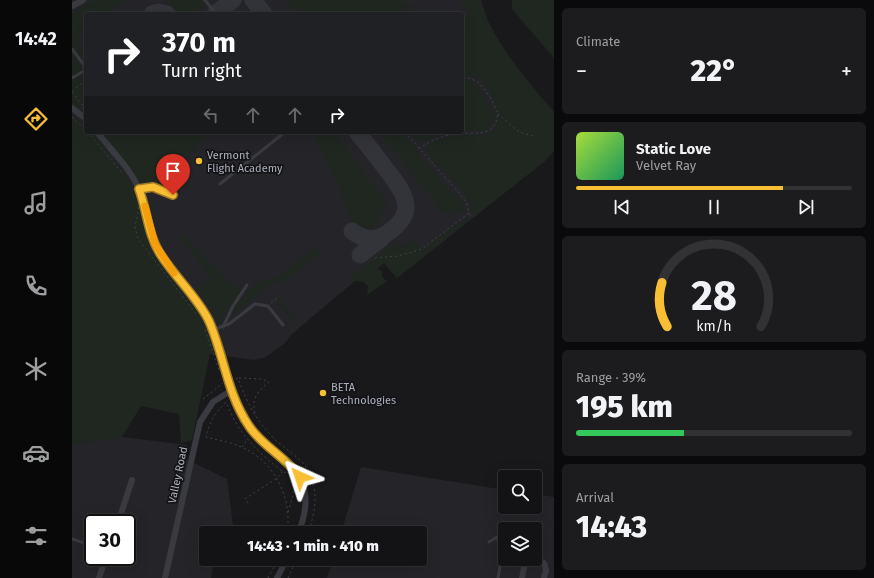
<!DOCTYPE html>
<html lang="en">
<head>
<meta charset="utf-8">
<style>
	body { margin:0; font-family:"Fira Sans",sans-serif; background:#1c1c1e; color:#f1f3f6; height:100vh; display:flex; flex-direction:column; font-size:15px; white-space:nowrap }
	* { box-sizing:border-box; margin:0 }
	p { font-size:13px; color:#9d9ea0 }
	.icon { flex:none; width:22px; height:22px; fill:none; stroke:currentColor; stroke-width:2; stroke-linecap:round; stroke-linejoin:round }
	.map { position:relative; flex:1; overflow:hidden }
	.drawer { display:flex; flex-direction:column; gap:8px; padding:8px; background:#0a0a0c; width:320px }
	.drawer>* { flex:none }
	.banner { position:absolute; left:12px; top:12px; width:380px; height:122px; border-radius:4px; box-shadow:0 4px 16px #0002,0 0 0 1px #323234; background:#202124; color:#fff; overflow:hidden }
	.fabs { position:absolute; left:426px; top:470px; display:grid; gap:8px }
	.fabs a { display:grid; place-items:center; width:44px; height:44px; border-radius:4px; background:#131315; box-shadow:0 4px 16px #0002,0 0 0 1px #323234; font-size:20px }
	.speed { position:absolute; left:12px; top:514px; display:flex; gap:8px; font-size:20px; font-weight:700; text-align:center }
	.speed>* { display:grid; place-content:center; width:52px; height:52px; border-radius:50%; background:#131315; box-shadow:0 4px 16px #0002,0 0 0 1px #323234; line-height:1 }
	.speed .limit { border:2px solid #111; border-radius:6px; background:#fff; color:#111 }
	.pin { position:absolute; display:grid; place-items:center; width:34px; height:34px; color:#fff; margin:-41px -17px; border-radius:50% 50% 50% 0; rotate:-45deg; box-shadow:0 0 4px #0007 }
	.pin .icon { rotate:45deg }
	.me { position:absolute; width:44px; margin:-22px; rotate:318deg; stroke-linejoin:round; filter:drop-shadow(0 0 3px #0008) }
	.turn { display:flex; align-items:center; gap:14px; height:84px; padding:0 12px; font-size:18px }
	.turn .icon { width:52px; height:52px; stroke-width:2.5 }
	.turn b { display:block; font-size:28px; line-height:34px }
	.lanes { display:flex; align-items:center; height:38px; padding:0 12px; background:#0003; justify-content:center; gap:20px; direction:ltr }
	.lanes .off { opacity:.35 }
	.big { font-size:30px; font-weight:800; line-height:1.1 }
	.drawer .tile { flex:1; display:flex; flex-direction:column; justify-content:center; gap:6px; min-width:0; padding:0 14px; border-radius:6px; background:#1c1c1e }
	.drawer .dial { align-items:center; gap:0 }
	.dial svg { height:104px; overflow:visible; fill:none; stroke:#323234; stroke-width:7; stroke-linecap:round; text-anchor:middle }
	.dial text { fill:#f1f3f6; stroke:none }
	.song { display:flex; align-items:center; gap:12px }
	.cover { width:48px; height:48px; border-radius:6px; background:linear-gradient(135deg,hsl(80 70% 55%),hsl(150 70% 35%)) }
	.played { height:4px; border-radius:2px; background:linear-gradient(90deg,#f8bf35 75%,#323234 75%) }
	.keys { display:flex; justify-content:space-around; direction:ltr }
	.heat { display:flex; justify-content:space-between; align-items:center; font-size:22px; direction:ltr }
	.charge { height:6px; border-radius:3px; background:linear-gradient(90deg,#34c759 39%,#323234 0) }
	.trip { position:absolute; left:127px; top:526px; width:228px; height:40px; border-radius:4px; background:#131315; box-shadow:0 4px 16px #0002,0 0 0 1px #323234; font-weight:800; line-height:40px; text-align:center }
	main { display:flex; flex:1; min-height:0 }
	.tab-bar { display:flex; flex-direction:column; width:72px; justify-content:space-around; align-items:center; background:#080808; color:#9d9ea0 }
	.tab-bar .icon { width:28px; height:28px }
	.tab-bar .selected { color:#f8bf35 }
	.tab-bar b { font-size:18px; color:#f1f3f6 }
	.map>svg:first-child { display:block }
</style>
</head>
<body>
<main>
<nav class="tab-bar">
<b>14:42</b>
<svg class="icon selected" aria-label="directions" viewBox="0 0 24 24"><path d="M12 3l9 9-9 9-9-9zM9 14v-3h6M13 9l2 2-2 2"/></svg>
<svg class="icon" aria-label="music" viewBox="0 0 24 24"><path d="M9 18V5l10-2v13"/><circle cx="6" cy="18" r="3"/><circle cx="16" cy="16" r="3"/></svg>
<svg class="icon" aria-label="phone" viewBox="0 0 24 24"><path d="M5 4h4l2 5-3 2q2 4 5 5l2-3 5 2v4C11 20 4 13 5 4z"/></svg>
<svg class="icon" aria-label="climate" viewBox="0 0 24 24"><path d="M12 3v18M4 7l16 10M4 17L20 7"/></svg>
<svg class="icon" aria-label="car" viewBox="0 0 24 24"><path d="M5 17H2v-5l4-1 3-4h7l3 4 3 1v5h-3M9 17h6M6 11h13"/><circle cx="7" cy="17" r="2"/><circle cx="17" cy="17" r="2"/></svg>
<svg class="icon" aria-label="filters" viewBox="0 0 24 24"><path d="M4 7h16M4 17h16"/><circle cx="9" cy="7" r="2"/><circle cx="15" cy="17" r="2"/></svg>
</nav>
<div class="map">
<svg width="482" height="578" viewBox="0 0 482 578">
	<rect width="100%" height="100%" fill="#19191c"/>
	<g fill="#252529" fill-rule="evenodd">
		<path d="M0,0H409L426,54L482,112V151L473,161L325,278L312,263L290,280L283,281L220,334L213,343L194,357L182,360L138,354L0,171ZM14,14H390V132H14Z"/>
		<path d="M0,415L50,437L115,445L114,459L155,479L162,533H134V559H147L141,568L139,578H0ZM21,523H55V557H21Z"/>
		<path d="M289,467L433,490V507H463V494L482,497V578H255L261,559H348V533H269ZM433,529H463V559H433Z"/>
	</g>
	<g fill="#1f2720">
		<polygon points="21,0 54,0 36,14 14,14 14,32 4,40 14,52 14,113 0,103 0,14"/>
		<polygon points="94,0 129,0 133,5 121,14 107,14"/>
		<polygon points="216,0 332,0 343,14 223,14"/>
		<path d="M387,0H409C417,37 457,83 482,112V151L473,161L404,215L400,212C398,192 377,178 364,164C360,160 357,154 354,148C365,137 385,135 400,135C404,134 412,136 416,134C439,125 418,87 405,77C401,74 395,75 390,75V19L397,13Z"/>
		<polygon points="440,0 482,0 482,58 440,9"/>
		<polygon points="397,79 406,85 423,115 422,123 412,131 390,131 390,80"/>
		<polygon points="0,115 14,126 14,132 20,132 61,185 67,200 77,237 84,256 131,318 143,350 138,354 120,440 109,443 107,414 69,406 50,437 0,445"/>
		<polygon points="31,132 142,132 130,141 102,171 118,186 110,187 107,193 81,182 69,182"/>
		<polygon points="240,132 262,132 311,197 315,204 314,208 305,217 309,222 300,228 287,229 276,216 266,182 253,160"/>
		<polygon points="307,132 330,132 371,184 388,200 394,211 382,214 371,212"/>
		<polygon points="338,132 379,132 350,142 344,140"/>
		<polygon points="397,218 399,219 325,278 312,263 305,269 310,271 310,277 315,281 295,295 296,286 292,282 283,281 279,277 325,241 329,247 336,242 344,241 351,249 384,224"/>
		<polygon points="111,235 163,286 168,286 169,291 153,313 148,324 125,290 140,278 107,238"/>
		<polygon points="244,247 248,253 207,285 203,281 158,317 167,302 183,285 205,277"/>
		<polygon points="207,298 226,322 224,325 204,301"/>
	</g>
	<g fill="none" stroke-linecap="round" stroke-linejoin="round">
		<g stroke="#333439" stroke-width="17">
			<polyline points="181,0 192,14"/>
			<polyline points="80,14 86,12 95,14"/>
			<polyline points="143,14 161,0"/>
			<path d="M280,231C290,239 302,242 314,234C347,213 333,193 314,169C304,156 295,144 285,132"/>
			<polyline points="288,255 311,237"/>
		</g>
		<g stroke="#404248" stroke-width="1" stroke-dasharray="2 3" stroke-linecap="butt">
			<polyline points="0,91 14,80"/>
			<polyline points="0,92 12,107 10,109"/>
			<polyline points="426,114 447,132 461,136"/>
			<polyline points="0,117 14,130"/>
			<polyline points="16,132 50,173"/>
			<path d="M347,149C357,141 369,136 382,134C401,131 423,140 426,113C419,98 409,76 390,78"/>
			<polyline points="67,207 63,227 66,239 125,315"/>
			<polyline points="397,214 401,217"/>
			<polyline points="303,258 326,256 350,249 397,213 395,203 388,194 333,132"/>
			<polyline points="199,303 206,297"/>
			<polyline points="133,330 147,370"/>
			<path d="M167,378L190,379L197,382C185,392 178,400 184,416"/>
			<path d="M164,379L166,378C174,400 182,417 198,434C206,444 218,451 228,460C248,479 245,509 236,533"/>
			<polyline points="131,399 151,383"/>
			<polyline points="170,447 175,440"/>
			<polyline points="176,503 173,499 205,478 213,469"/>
			<polyline points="216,512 221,496 222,481"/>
			<path d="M215,533C221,497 201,459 167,446C157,442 145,440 134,437C137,422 143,413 154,402C166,433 185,452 211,472L217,473"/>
			<polyline points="196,578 206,559"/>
			<polyline points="216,578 225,559"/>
		</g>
		<g stroke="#3a3b41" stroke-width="3">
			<polyline points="133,0 144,14"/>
			<polyline points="0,49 12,65 12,71 0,78"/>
			<polyline points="148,184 213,132"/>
			<polyline points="67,189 81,187 101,195"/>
			<polyline points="151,327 161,306 175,285"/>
			<polyline points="140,330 157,324 183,304 196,306 211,325"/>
			<polyline points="0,539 21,546"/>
			<polyline points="417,542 425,537 431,550 426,578"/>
		</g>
		<g stroke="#3a3b41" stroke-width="6">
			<polyline points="0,6 11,0"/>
			<polyline points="0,108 14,119"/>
			<path d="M25,132C39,150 58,168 67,189C77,210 78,233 88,254C102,274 126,300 136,320C153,354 155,394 176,426C191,447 221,460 230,483C237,500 233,517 226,533"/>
			<polyline points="46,523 60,480"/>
			<polyline points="463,558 472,563 474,570 472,578"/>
			<polyline points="27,578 34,557"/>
			<polyline points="93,578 128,422 141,402 160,390"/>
			<polyline points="205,578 215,559"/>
			<polyline points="450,578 453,563 456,559"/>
		</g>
	</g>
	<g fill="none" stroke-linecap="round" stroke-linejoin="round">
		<g stroke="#a17c22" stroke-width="10">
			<path id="route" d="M101,195L81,187L67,189C75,210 76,236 89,255C103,277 126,298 137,321C152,355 155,394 177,426C190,446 214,457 228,477"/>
		</g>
		<use href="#route" stroke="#f8bf35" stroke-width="7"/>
		<polyline stroke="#f59e0b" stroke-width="7" points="73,206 83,244 102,273"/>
	</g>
	<g fill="#f8bf35" stroke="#141417" stroke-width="1.5">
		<circle cx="127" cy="161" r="4"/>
		<circle cx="251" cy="393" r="4"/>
	</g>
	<g text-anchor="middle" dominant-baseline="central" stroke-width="3.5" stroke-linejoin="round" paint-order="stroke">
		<g font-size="11" fill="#abb0bc" stroke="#141417" text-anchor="start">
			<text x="135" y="155">Vermont<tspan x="135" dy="13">Flight Academy</tspan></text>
			<text x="259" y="387">BETA<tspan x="259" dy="13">Technologies</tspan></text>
		</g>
		<g font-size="11" fill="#abb0bc" stroke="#141417">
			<text transform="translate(106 475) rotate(-78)">Valley Road</text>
		</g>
	</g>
</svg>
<div class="fabs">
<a><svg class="icon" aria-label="search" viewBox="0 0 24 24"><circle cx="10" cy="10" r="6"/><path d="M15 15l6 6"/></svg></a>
<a><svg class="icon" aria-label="layers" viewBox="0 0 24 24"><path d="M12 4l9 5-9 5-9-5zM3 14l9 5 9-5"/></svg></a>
</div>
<div class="speed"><div class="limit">30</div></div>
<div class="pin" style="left:101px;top:195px;background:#d93025"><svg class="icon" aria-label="arrive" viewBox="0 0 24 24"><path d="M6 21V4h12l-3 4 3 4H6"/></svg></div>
<svg class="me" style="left:228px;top:477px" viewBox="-20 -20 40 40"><path d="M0-17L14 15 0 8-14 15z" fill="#f8bf35" stroke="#fff" stroke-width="4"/></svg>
<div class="trip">14:43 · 1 min · 410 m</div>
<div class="banner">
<div class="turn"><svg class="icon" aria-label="right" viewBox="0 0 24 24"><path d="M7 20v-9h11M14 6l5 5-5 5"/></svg><div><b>370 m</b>Turn right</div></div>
<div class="lanes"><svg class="icon off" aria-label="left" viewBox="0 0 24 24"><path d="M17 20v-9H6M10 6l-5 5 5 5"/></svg><svg class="icon off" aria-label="ahead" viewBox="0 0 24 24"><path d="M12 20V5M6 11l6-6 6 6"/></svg><svg class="icon off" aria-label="ahead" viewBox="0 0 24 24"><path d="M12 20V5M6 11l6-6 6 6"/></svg><svg class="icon" aria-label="right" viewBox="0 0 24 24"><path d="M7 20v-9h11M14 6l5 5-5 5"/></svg></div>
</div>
</div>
<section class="drawer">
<div class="tile"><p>Climate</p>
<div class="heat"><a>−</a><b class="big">22°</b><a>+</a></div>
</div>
<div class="tile">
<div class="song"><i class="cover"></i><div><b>Static Love</b><p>Velvet Ray</p></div></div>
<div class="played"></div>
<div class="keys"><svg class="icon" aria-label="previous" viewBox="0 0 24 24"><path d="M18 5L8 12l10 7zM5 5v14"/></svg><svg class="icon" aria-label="pause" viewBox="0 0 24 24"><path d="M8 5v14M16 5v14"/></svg><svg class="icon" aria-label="next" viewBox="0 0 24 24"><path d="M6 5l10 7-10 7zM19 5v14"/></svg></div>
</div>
<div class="tile dial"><svg viewBox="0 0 100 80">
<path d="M14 69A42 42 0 1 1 86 69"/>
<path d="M14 69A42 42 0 0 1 10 35" stroke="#f8bf35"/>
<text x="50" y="56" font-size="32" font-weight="700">28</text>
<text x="50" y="72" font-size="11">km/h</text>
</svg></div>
<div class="tile"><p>Range · 39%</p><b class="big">195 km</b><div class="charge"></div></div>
<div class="tile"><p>Arrival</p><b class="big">14:43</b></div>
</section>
</main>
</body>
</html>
